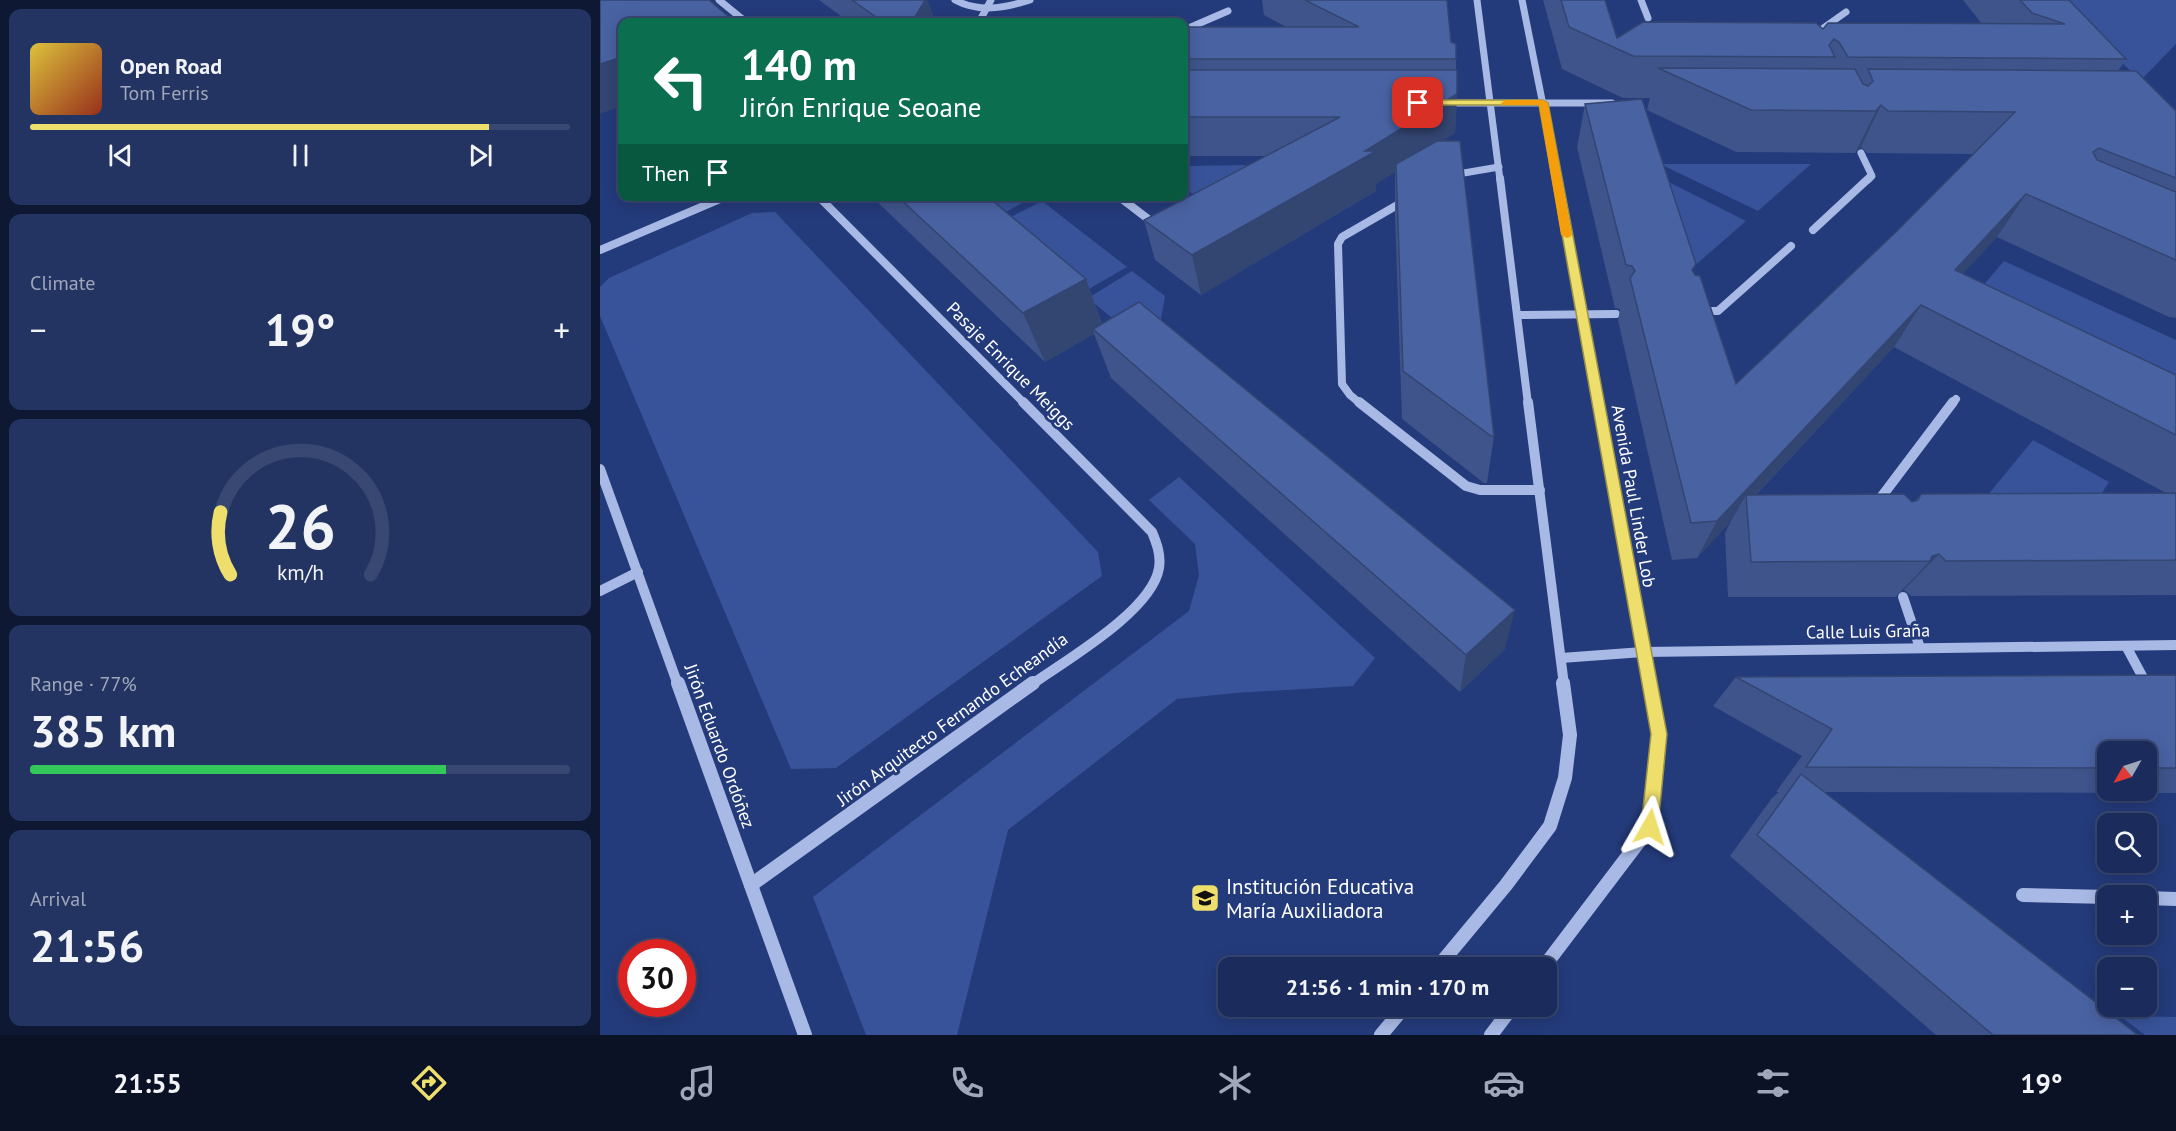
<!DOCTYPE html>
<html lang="en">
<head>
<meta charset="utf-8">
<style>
	body { margin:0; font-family:"PT Sans",sans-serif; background:#243462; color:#f1f3f6; height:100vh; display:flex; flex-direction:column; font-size:22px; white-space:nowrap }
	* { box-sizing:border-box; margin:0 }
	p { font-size:20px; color:#a0a7bb }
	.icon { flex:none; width:33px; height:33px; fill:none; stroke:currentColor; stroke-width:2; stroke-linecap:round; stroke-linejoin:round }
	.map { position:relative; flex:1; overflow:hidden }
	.details { display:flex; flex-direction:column; gap:9px; padding:9px; background:#0f1833; width:600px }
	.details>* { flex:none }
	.hud { position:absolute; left:18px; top:18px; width:570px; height:183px; border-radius:12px; box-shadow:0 3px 15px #0003,0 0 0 2px #394872; background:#0b6e4f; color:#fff; overflow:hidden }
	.needle { width:39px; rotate:231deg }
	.fabs { position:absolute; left:1497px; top:741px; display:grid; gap:12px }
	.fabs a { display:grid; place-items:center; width:60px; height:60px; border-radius:12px; background:#1b2c5c; box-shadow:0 3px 15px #0003,0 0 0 2px #394872; font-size:30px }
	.speed { position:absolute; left:18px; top:939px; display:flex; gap:12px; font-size:30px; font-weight:700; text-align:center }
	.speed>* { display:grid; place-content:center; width:78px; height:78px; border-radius:50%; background:#1b2c5c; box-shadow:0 3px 15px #0003,0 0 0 2px #394872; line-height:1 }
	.speed .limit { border:9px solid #d22; background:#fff; color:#111 }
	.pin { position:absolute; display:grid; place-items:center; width:51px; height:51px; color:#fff; margin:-26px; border-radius:12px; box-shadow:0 3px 9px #0006 }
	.me { position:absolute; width:66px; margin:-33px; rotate:6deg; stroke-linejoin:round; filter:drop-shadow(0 0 4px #0008) }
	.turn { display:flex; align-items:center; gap:21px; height:126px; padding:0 24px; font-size:27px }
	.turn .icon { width:78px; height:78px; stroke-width:2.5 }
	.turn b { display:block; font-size:42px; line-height:51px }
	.then { display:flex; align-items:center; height:57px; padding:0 24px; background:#0003; gap:12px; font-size:22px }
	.big { font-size:45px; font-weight:700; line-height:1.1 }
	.details .tile { flex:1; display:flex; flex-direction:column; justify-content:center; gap:9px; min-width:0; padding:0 21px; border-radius:12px; background:#243462 }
	.details .dial { align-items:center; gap:0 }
	.dial svg { height:156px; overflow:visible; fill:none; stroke:#394872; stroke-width:7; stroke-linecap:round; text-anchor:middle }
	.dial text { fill:#f1f3f6; stroke:none }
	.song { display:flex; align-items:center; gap:18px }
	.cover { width:72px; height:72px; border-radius:9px; background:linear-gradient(135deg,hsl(50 70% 55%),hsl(10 70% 35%)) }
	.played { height:6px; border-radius:3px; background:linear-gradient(90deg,#eedf6c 85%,#394872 85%) }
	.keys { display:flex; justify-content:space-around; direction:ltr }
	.heat { display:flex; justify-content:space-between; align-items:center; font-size:33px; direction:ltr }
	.charge { height:9px; border-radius:4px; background:linear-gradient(90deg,#34c759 77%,#394872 0) }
	.trip { position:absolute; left:618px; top:957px; width:339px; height:60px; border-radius:12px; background:#1b2c5c; box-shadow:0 3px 15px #0003,0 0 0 2px #394872; font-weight:700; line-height:60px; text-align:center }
	.dock { display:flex; height:96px; justify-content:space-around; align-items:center; background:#0b1225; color:#a0a7bb }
	.dock .icon { width:42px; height:42px }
	.dock .current { color:#eedf6c }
	.dock b { font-size:27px; color:#f1f3f6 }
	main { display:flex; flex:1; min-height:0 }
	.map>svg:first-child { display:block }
</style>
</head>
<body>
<main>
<section class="details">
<div class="tile">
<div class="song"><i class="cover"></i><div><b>Open Road</b><p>Tom Ferris</p></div></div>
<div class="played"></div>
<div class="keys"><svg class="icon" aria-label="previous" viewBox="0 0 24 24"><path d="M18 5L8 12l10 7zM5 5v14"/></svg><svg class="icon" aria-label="pause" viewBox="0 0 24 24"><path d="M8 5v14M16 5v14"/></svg><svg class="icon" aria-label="next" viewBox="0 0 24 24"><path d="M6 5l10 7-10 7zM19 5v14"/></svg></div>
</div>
<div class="tile"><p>Climate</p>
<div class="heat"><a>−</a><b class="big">19°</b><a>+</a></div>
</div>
<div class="tile dial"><svg viewBox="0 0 100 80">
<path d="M14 69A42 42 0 1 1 86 69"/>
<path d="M14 69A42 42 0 0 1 9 37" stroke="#eedf6c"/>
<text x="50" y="56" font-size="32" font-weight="700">26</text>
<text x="50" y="72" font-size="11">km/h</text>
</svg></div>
<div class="tile"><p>Range · 77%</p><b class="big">385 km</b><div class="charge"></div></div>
<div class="tile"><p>Arrival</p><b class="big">21:56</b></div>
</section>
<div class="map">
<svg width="1576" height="1035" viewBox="0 0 1576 1035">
	<rect width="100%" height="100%" fill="#243b7b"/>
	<g fill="#385399">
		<polygon points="1462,0 1576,0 1576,44 1540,81"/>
		<polygon points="1060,164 1211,164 1158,211"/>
		<polygon points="645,165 671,183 618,211 584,188 584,166"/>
		<polygon points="1049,172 1146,221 1084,275"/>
		<polygon points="435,196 395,218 368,197"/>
		<polygon points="442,201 527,267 482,293 399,223"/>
		<polygon points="175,212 498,552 502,576 236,768 191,769 0,316 0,287 9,278 152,213"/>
		<polygon points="1404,261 1576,340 1576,422 1358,315"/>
		<polygon points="532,271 565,296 560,324 517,322 488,298"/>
		<polygon points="1433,440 1509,482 1482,523 1369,518"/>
		<polygon points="579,477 775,658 753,686 635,693 577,699 408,830 357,1035 266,1035 213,897 589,611 599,575 595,544 549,500"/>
		<polygon points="1520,1016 1576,1017 1576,1035 1545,1035"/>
	</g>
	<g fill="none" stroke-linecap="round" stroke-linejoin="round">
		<g stroke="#a8b9e5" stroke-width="7">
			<polyline points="119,0 146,22"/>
			<path d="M355,0C379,13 405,8 430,0"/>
			<polyline points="877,0 900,180"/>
			<polyline points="922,0 958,180"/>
			<polyline points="1041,0 1048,18"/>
			<polyline points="379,22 391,0"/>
			<polyline points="584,30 628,11"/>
			<polyline points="1212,36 1246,12"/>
			<polyline points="844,103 1012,103"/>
			<polyline points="1261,153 1272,176 1268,180"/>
			<polyline points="852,175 899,167"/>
		</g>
		<g stroke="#a8b9e5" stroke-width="8">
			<polyline points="900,178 928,404"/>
			<polyline points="957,178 999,404"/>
			<polyline points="218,196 425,404"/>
			<polyline points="518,196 556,225"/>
			<polyline points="1213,230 1269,178"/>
			<polyline points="0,250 127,196"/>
			<polyline points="1099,311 1118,311 1191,246"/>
			<polyline points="918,315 1016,314"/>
			<polyline points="761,404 750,395 742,384 738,244 742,237 806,200"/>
			<polyline points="1352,404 1356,399"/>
		</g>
		<g stroke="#a8b9e5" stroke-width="10">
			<path d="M423,402L552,532C557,544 561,555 559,568C552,611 466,660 431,685"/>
			<polyline points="759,402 866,486 880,490 940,490"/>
			<polyline points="928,402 964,685"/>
			<polyline points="998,402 1050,685"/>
			<polyline points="0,469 78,685"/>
			<polyline points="1276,504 1353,402"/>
			<polyline points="0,591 38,572"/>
			<polyline points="1303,597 1320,648"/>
			<polyline points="1526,646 1547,685"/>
			<polyline points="961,658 1043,652 1576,645"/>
		</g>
		<g stroke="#a8b9e5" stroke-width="14">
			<polyline points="78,683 205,1035"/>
			<polyline points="1546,683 1547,685"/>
			<polyline points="151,885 433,683"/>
			<polyline points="1423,895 1508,897"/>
			<polyline points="1546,898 1576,899"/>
			<polyline points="837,968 906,885 950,826 965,778 970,735 963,683"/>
			<polyline points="943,968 1050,827 1059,734 1050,683"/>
			<polyline points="781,1035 805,1006"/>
			<polyline points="891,1035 913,1006"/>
		</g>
	</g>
	<g fill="#3f548b" fill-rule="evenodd">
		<polygon points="219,0 327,0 336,22 249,22"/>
		<polygon points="662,0 847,0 851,42 856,59 856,70 857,94 855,133 842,141 894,436 887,483 884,483 802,419 795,214 795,172 776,184 776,191 601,295 555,260 544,220 665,156 584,156 584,27 686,27 664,15"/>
		<path d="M943,0H1005L1017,38L1223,29L1382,24L1363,0H1469L1526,59L1518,71L1576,111V318L1569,317L1397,237L1362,274L1576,375V595L1311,596L1304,590H1302L1296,597H1128L1125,533L1131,521L1097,558L1072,560L1018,320L1020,310V309L1015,308L977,147L985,104L1093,272L1136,384L1297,231L1373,154L1267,153L1261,147L1255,153L1136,152L1047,110L1050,98H1023L962,69ZM1294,347L1566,493L1321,494L1315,501L1312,502L1156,495Z"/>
		<polygon points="271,196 387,196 486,279 502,324 905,649 860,692 511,378 494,334 445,362"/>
		<path d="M1576,675V793L1224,792L1538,1035H1336L1130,856L1172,798L1179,792H1176L1202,756L1113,706L1136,677ZM1508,752H1546V790H1508Z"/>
	</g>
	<g fill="#334571">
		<polygon points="325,0 327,0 336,22 312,22"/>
		<polygon points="22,57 22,106 0,114 0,64"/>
		<polygon points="857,94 855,133 776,184 776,191 601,295 592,255 765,151"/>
		<polygon points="1281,105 1261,147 1255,153 1276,111"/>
		<polygon points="1426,194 1397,237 1329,310 1355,270"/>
		<polygon points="486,279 503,328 493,329 494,334 445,362 423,313"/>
		<polygon points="1321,305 1294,347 1147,504 1146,495 1131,521 1097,558 1117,521"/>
		<polygon points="1339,554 1304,590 1302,590 1330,561 1332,556"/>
		<polygon points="915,610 905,649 860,692 866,655"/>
	</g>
	<g fill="#4962a2" stroke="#334571" stroke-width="1.5">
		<polygon points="0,0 109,0 135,22 22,22 22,57 0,64"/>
		<polygon points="252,0 325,0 312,22 283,22"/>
		<polygon points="705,0 847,0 851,42 856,44 856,59 584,59 584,27 759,27"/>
		<polygon points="961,0 1005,0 1017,38 1043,22 1216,23 1223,29 1228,23 1465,24 1432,13 1420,0 1469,0 1526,59 1248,57 1239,42 1234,39 1229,45 1235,57 1033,56 969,27"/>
		<polygon points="1058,68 1255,69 1263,84 1268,86 1273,81 1268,69 1536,71 1576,111 1576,178 1499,148 1493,152 1497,160 1576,192 1576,260 1426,194 1355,270 1576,375 1576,435 1321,305 1117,521 1091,523 1030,278 1035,271 1032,266 1026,265 985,104 1042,99 1096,264 1092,270 1095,275 1100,276 1136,384 1297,231 1415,112 1288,111 1281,105 1276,111 1151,110"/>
		<polygon points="584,70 857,70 857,94 765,151 776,151 592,255 544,220 740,117 584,117"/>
		<polygon points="837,141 860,141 894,436 891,436 803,371 796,164"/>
		<polygon points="297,196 387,196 486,279 423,313"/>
		<polygon points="539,302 915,610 866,655 493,329"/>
		<polygon points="1576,493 1576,560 1346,561 1339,554 1332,556 1330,561 1151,562 1146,495 1304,494 1312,502 1318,500 1321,494"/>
		<polygon points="1576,675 1576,768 1546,768 1546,752 1508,752 1508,768 1206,767 1232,729 1136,677"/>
		<polygon points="1201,774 1538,1035 1393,1035 1157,835"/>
	</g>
	<polygon fill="#eedf6c" stroke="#9b9146" stroke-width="1.5" points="818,100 943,100 948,103 1067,734 1058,827 1056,833 1050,835 1044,833 1041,827 1051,734 939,105 814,105 813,103"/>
	<polygon fill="#f59e0b" points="906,100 943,100 948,103 972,235 970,237 967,238 961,235 939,105 902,105 901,103"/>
	<defs>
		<g id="school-square" transform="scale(1.5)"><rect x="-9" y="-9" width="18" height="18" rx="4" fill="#eedf6c" stroke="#243b7b"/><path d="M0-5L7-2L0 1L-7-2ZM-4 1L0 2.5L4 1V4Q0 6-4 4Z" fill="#111"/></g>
	</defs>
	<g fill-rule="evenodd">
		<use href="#school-square" x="605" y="898"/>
	</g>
	<g text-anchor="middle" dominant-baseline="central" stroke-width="6" stroke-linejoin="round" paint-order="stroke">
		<g font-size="18" fill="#fff" stroke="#243b7b">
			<text transform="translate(411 366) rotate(45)">Pasaje Enrique Meiggs</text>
			<text transform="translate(1034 496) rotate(80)">Avenida Paul Linder Lob</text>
			<text transform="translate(1268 631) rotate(-1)">Calle Luis Graña</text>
			<text transform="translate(352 719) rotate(-36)">Jirón Arquitecto Fernando Echeandía</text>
			<text transform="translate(120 746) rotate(70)">Jirón Eduardo Ordóñez</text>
		</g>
		<g font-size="21" fill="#fff" stroke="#243b7b" text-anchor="start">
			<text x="626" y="886">Institución Educativa<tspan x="626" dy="24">María Auxiliadora</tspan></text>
		</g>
	</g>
</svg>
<div class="fabs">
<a><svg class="needle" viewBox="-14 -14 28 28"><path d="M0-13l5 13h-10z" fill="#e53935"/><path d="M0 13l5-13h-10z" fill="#a0a7bb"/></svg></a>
<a><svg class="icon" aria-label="search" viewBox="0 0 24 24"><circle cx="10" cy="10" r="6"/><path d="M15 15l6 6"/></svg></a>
<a>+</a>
<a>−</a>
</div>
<div class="speed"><div class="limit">30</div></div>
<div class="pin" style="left:818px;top:103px;background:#d93025"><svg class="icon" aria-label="arrive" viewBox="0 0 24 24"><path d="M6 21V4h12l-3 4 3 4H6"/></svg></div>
<svg class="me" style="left:1050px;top:827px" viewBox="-20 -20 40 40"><path d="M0-17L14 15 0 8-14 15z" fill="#eedf6c" stroke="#fff" stroke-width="4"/></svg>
<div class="trip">21:56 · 1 min · 170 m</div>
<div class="hud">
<div class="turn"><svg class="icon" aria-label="left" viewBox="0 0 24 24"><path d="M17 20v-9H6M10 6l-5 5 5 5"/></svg><div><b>140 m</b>Jirón Enrique Seoane</div></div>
<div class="then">Then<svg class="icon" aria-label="arrive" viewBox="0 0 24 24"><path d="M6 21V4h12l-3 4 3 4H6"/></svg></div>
</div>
</div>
</main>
<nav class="dock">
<b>21:55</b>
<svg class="icon current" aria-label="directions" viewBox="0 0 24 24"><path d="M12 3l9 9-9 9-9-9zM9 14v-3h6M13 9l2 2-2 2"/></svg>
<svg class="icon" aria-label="music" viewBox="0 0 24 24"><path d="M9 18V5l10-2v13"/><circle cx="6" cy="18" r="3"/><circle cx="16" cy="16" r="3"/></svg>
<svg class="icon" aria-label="phone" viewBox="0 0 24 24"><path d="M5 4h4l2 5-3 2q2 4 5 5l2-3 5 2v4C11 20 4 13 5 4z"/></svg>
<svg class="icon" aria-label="climate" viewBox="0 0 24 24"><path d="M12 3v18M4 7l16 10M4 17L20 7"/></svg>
<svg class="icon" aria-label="car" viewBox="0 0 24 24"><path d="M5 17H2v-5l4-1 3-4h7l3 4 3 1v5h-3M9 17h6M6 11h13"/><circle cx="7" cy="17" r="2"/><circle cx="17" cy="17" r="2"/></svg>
<svg class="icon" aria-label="filters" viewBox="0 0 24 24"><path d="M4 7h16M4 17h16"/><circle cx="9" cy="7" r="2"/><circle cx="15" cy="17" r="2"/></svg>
<b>19°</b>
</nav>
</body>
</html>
